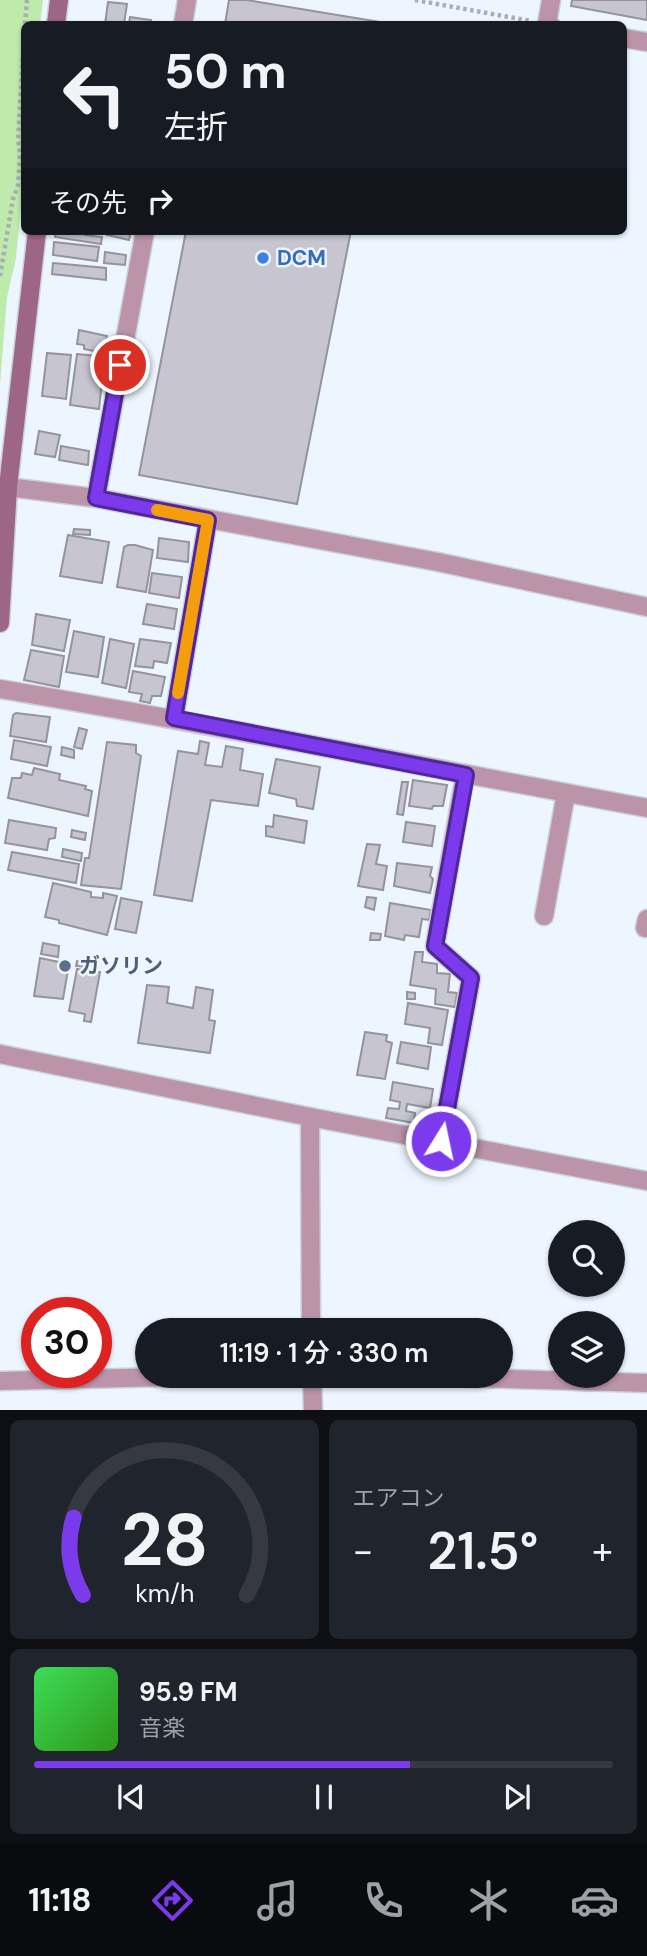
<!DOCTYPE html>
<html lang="ja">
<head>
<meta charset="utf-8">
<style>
	body { margin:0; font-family:"DM Sans","Noto Sans JP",sans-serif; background:#20242c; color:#f1f3f6; height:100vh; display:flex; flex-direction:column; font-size:26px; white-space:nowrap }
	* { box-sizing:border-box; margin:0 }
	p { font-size:23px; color:#9ea1a6 }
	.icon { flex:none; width:38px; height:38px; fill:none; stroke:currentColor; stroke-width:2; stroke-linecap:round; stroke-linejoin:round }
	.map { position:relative; height:1410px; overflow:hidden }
	.drawer { display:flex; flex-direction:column; gap:10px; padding:10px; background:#0d0f14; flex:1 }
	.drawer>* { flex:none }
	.hud { position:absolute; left:21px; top:21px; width:606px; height:214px; border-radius:10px; box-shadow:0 2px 5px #0004; background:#171b24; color:#f1f3f6; overflow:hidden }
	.fabs { position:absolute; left:548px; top:1220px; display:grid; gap:14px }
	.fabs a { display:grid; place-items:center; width:77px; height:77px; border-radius:50%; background:#171b24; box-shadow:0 2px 5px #0004; font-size:35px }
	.speed { position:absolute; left:21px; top:1297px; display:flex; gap:14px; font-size:35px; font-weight:700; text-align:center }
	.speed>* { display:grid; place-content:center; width:91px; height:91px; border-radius:50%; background:#171b24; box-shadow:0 2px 5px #0004; line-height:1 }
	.speed .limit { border:10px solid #d22; background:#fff; color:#111 }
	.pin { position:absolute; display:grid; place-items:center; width:60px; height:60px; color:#fff; margin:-30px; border:4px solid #fff; border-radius:50%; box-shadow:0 2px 7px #0007 }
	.me { position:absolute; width:77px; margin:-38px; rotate:10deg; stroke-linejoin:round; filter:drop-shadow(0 0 5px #0008) }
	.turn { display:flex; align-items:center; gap:24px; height:147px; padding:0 28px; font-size:32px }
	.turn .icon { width:91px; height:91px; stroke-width:2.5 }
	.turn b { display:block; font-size:49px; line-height:60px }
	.then { display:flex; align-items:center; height:66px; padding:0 28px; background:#0003; gap:14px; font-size:26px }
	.big { font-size:52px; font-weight:600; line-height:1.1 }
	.drawer .tile { flex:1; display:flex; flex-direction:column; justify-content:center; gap:10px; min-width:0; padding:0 24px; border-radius:10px; background:#20242c }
	.drawer .dial { align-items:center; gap:0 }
	.dial svg { height:182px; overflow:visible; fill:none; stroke:#363941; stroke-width:7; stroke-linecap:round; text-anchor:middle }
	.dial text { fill:#f1f3f6; stroke:none }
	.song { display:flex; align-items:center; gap:21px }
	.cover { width:84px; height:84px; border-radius:10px; background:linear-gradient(135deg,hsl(130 70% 55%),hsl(110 70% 35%)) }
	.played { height:7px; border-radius:4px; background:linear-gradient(90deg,#7c3aed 65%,#363941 65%) }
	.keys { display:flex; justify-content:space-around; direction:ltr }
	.heat { display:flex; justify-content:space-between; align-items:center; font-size:38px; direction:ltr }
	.drawer .tiles { flex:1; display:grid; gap:10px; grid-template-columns:1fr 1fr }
	.tile:last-child { grid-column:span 2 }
	.trip { position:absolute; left:135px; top:1318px; width:378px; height:70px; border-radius:35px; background:#171b24; box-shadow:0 2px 5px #0004; font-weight:600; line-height:70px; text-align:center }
	.tabs { display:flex; height:112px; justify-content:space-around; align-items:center; background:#090b0e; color:#9ea1a6 }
	.tabs .icon { width:49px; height:49px }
	.tabs .on { color:#7c3aed }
	.tabs b { font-size:32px; color:#f1f3f6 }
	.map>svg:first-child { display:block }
</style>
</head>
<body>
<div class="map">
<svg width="647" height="1410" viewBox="0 0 647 1410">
	<rect width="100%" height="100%" fill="#edf5fe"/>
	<polygon fill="#beeaac" points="0,0 43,0 40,24 24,24 24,177 16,258 7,297 0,384"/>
	<g fill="#c7c5cf" stroke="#95939c" stroke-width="2">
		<polygon points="229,0 247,0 392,24 225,24"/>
		<polygon points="572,0 647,0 647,20 571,6"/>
		<polygon points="108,2 127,4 124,24 105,24"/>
		<polygon points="130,17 151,20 150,24 129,24"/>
		<polygon points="56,231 85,231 85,235 102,237 101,244 55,237"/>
		<polygon points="108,231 131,231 129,240 107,235"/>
		<polygon points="186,231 351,231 297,504 139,475"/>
		<polygon points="54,242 99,247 97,261 53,255"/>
		<polygon points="105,252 126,255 125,265 104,263"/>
		<polygon points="53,263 106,268 106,280 52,274"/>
		<polygon points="79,330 107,336 104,353 84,349 84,345 77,344"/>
		<polygon points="47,353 71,355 66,399 42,396"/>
		<polygon points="77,354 97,356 96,369 103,371 99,409 70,405"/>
		<polygon points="39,431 60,435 55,457 35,454"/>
		<polygon points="61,446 89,451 88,465 59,460"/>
		<polygon points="74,529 90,530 90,535 73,534"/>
		<polygon points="68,535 109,542 102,583 60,576"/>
		<polygon points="159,538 189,542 188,562 157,558"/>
		<polygon points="128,545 135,545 153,550 146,592 117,587 124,547"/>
		<polygon points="152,573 182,577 179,598 149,593"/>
		<polygon points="147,604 177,609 174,629 143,624"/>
		<polygon points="36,614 70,620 64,651 32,645"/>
		<polygon points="74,631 104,637 98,677 66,672"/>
		<polygon points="110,639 134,644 126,688 102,683"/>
		<polygon points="140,639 171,643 167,663 154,661 153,668 135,666"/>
		<polygon points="31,650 64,656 59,687 24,680"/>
		<polygon points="133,671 165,677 161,696 152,696 150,703 140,701 142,694 129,692"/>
		<polygon points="16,713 50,717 46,742 10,736 13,715"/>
		<polygon points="79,728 87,730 82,749 74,747"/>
		<polygon points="14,740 51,747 47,766 11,759"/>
		<polygon points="200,741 209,743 205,765 222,767 226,746 243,749 240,770 263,774 258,806 211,800 192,901 154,895 178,751 198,754"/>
		<polygon points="107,742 136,745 136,753 141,756 121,889 81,885 85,858 89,858"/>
		<polygon points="62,747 74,750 74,758 61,755"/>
		<polygon points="276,759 320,767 313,809 297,806 296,799 269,793"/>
		<polygon points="34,768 60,774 59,780 86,786 85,789 92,791 88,816 8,798 12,778 21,778 22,773 32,775"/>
		<polygon points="413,780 447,785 443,806 433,806 432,809 409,806"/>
		<polygon points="402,782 408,782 403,815 397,814"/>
		<polygon points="274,815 307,821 304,843 266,836 266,826 273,827"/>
		<polygon points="9,820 56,828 55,838 49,839 47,850 5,843"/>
		<polygon points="406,822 435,826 432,846 403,842"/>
		<polygon points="72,830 86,833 85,840 71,837"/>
		<polygon points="367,844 380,845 376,864 387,866 383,890 358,886"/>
		<polygon points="63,849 82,853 81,861 62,857"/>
		<polygon points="12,852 79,864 76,883 8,870"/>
		<polygon points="397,863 432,867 430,876 433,879 430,893 394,886"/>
		<polygon points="53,883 91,892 91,897 103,898 103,893 117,896 107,935 59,923 59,920 45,917"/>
		<polygon points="367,897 376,898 374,910 365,907"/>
		<polygon points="121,898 142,902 136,933 115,929"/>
		<polygon points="390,903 431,910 429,920 422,919 419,937 405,935 404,940 385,936"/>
		<polygon points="371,933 381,934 380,940 370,940"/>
		<polygon points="43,943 59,946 58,957 41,954"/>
		<polygon points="415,952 423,952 422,962 437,964 437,973 450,974 448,992 457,993 455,1007 435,1004 436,989 410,985"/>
		<polygon points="40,958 69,964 63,999 34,996"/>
		<polygon points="77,961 86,962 85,967 76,966"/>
		<polygon points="77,969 100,972 91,1022 84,1021 85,1014 69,1011"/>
		<polygon points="147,985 169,987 167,1003 193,1008 196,987 213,990 209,1020 215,1021 210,1053 138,1043"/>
		<polygon points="407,992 415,993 415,999 407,999"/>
		<polygon points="408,1003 448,1010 442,1045 428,1043 430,1028 405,1024"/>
		<polygon points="365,1032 387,1035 386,1041 392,1043 385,1079 357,1075"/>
		<polygon points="401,1042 431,1047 428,1069 397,1063"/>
		<polygon points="393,1082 433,1089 430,1108 407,1104 406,1111 415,1113 414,1123 386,1118 388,1108 399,1109 400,1102 390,1100"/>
	</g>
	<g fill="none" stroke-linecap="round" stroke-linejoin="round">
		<g stroke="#cad1d9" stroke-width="21">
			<g id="minor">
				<polyline points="183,24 187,0"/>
				<polyline points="550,24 547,24 551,0"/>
				<polyline points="623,38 647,42"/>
				<polyline points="96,498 145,231"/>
				<path d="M0,689C216,725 431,768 647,808"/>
				<polyline points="174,718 208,520"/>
				<polyline points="544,916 566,793"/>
				<polyline points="645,928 647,919"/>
				<polyline points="310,1117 311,1330"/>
				<polyline points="441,1141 471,978 435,946 465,775"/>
				<polyline points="312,1376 313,1410"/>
				<polyline points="404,1376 647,1383"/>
				<polyline points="0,1381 209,1376"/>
			</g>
		</g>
		<g stroke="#cad1d9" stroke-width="21">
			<g id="tertiary">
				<polyline points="8,487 96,498 438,562 647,607"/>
				<polyline points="0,1054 310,1117 647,1181"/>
			</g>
		</g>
		<g stroke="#cad1d9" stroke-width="21">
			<g id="secondary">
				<polyline points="56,24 59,0"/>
				<polyline points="0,623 8,487 37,231"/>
			</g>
		</g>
		<g stroke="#a8aeb5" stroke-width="4.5" stroke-dasharray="3.5 3.5" stroke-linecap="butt">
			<polyline points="415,0 531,21"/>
			<polyline points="25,24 27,0"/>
			<polyline points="0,276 13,199 18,185 20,154 18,139 24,37"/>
		</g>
		<use href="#minor" stroke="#bc94a9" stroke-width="18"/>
		<use href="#tertiary" stroke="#bc94a9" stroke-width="18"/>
		<use href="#secondary" stroke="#9e6685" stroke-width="18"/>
	</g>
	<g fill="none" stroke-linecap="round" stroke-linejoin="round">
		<g stroke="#51269a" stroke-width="18">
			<polyline id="route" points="120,365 96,498 208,520 174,718 466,775 435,946 471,978 441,1141"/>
		</g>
		<use href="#route" stroke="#7c3aed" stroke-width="12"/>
		<polyline stroke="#f59e0b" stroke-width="12" points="157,510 208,520 178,693"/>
	</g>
	<circle fill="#3f7fe0" stroke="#edf5fe" stroke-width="2.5" cx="263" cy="258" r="7"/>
	<circle fill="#5c6f8a" stroke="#edf5fe" stroke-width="2.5" cx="65" cy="966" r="7"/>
	<g text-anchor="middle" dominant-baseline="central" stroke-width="5" stroke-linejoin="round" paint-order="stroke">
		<g font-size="21" font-weight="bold" fill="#366cbe" stroke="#edf5fe" text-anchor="start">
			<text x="277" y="258">DCM</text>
		</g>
		<g font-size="21" font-weight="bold" fill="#4e5e75" stroke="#edf5fe" text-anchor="start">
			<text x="79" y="966">ガソリン</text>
		</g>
	</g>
</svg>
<div class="fabs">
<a><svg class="icon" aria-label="search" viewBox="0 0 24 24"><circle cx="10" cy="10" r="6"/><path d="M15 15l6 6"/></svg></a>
<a><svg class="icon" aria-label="layers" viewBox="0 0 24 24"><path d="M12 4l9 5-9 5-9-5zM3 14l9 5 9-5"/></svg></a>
</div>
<div class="speed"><div class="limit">30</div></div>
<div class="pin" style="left:120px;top:365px;background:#d93025"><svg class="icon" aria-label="arrive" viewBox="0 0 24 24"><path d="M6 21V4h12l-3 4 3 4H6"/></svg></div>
<svg class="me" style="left:441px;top:1141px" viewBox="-20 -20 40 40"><circle r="17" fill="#7c3aed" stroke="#fff" stroke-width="3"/><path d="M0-11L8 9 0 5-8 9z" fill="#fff"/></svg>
<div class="trip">11:19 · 1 分 · 330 m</div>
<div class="hud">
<div class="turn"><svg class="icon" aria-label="left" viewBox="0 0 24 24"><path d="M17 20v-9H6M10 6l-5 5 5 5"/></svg><div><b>50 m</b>左折</div></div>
<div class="then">その先<svg class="icon" aria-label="right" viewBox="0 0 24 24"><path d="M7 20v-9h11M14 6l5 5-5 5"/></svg></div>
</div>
</div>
<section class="drawer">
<div class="tiles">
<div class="tile dial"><svg viewBox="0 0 100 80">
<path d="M14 69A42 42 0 1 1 86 69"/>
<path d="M14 69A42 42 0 0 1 10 35" stroke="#7c3aed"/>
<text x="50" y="56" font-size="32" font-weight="700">28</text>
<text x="50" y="72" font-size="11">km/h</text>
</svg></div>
<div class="tile"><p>エアコン</p>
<div class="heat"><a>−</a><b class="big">21.5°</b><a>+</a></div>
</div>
<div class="tile">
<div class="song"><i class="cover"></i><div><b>95.9 FM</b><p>音楽</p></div></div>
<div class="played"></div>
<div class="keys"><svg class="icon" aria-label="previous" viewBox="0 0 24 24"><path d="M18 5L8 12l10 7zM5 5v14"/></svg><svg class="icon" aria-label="pause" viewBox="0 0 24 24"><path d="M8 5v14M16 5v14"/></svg><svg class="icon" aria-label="next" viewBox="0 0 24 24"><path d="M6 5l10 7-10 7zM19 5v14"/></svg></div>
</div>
</div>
</section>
<nav class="tabs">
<b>11:18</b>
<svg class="icon on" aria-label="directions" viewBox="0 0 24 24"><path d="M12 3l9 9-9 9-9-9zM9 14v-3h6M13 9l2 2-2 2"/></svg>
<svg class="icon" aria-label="music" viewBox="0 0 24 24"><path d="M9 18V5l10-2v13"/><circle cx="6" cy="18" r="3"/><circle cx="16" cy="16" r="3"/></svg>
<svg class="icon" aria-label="phone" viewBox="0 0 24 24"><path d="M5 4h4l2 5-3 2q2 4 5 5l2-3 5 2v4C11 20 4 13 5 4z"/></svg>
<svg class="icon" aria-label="climate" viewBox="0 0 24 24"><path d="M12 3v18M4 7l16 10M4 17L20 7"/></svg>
<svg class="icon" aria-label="car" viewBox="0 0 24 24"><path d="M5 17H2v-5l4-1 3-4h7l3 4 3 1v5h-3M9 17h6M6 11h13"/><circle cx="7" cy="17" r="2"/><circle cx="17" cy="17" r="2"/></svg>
</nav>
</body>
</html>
